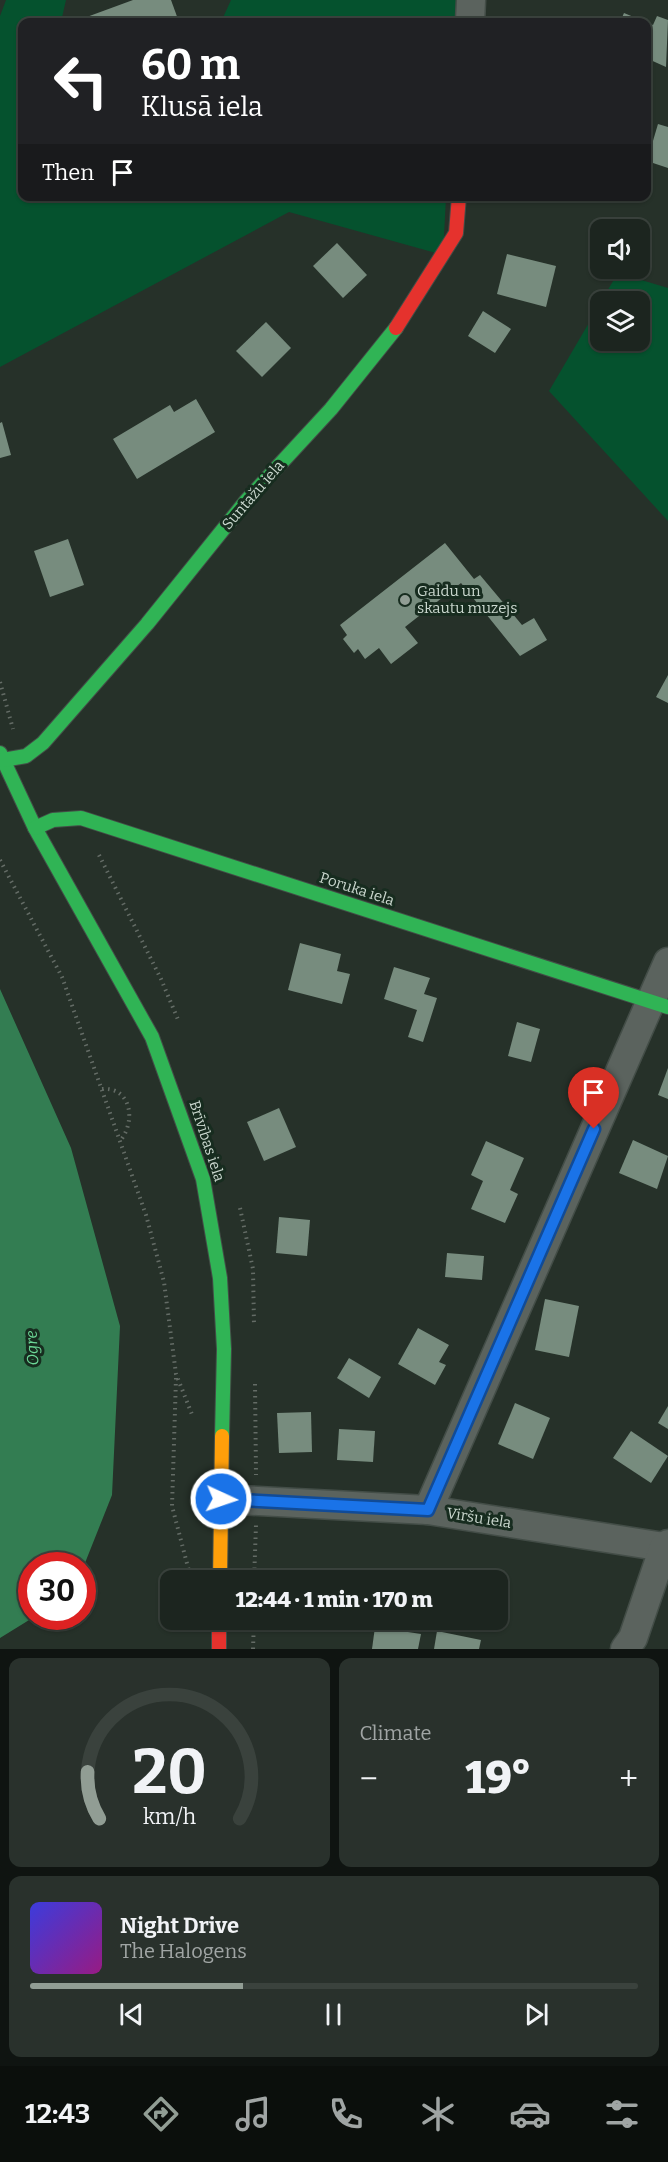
<!DOCTYPE html>
<html lang="en">
<head>
<meta charset="utf-8">
<style>
	body { margin:0; font-family:Bitter,serif; background:#29312c; color:#f1f3f6; height:100vh; display:flex; flex-direction:column; font-size:22px; white-space:nowrap }
	* { box-sizing:border-box; margin:0 }
	p { font-size:20px; color:#a0a5a4 }
	.icon { flex:none; width:33px; height:33px; fill:none; stroke:currentColor; stroke-width:2; stroke-linecap:round; stroke-linejoin:round }
	.map { position:relative; height:1649px; overflow:hidden }
	.sheet { display:flex; flex-direction:column; gap:9px; padding:9px; background:#0f1411; flex:1 }
	.sheet>* { flex:none }
	.top-card { position:absolute; left:18px; top:18px; width:633px; height:183px; border-radius:12px; box-shadow:0 2px 4px #0004,0 0 0 2px #3a423d; background:#202124; color:#fff; overflow:hidden }
	.controls { position:absolute; left:590px; top:219px; display:grid; gap:12px }
	.controls a { display:grid; place-items:center; width:60px; height:60px; border-radius:12px; background:#1c251f; box-shadow:0 2px 4px #0004,0 0 0 2px #3a423d; font-size:30px }
	.speed { position:absolute; left:18px; top:1552px; display:flex; gap:12px; font-size:30px; font-weight:700; text-align:center }
	.speed>* { display:grid; place-content:center; width:78px; height:78px; border-radius:50%; background:#1c251f; box-shadow:0 2px 4px #0004,0 0 0 2px #3a423d; line-height:1 }
	.speed .limit { border:9px solid #d22; background:#fff; color:#111 }
	.pin { position:absolute; display:grid; place-items:center; width:51px; height:51px; color:#fff; margin:-62px -26px; border-radius:50% 50% 50% 0; rotate:-45deg; box-shadow:0 0 6px #0007 }
	.pin .icon { rotate:45deg }
	.me { position:absolute; width:66px; margin:-33px; rotate:93deg; stroke-linejoin:round; filter:drop-shadow(0 0 4px #0008) }
	.turn { display:flex; align-items:center; gap:21px; height:126px; padding:0 24px; font-size:27px }
	.turn .icon { width:78px; height:78px; stroke-width:2.5 }
	.turn b { display:block; font-size:42px; line-height:51px }
	.then { display:flex; align-items:center; height:57px; padding:0 24px; background:#0003; gap:12px; font-size:22px }
	.big { font-size:45px; font-weight:800; line-height:1.1 }
	.sheet .card { flex:1; display:flex; flex-direction:column; justify-content:center; gap:9px; min-width:0; padding:0 21px; border-radius:12px; background:#29312c }
	.sheet .dial { align-items:center; gap:0 }
	.dial svg { height:156px; overflow:visible; fill:none; stroke:#3a423d; stroke-width:7; stroke-linecap:round; text-anchor:middle }
	.dial text { fill:#f1f3f6; stroke:none }
	.song { display:flex; align-items:center; gap:18px }
	.cover { width:72px; height:72px; border-radius:9px; background:linear-gradient(135deg,hsl(240 70% 55%),hsl(310 70% 35%)) }
	.played { height:6px; border-radius:3px; background:linear-gradient(90deg,#919d94 35%,#3a423d 35%) }
	.keys { display:flex; justify-content:space-around; direction:ltr }
	.heat { display:flex; justify-content:space-between; align-items:center; font-size:33px; direction:ltr }
	.sheet .tiles { flex:1; display:grid; gap:9px; grid-template-columns:1fr 1fr }
	.card:last-child { grid-column:span 2 }
	.trip { position:absolute; left:160px; top:1570px; width:348px; height:60px; border-radius:12px; background:#1c251f; box-shadow:0 2px 4px #0004,0 0 0 2px #3a423d; font-weight:800; line-height:60px; text-align:center }
	.tabs { display:flex; height:96px; justify-content:space-around; align-items:center; background:#0b0f0c; color:#a0a5a4 }
	.tabs .icon { width:42px; height:42px }
	.tabs .current { color:#919d94 }
	.tabs b { font-size:27px; color:#f1f3f6 }
	.map>svg:first-child { display:block }
</style>
</head>
<body>
<div class="map">
<svg width="668" height="1649" viewBox="0 0 668 1649">
	<rect width="100%" height="100%" fill="#263129"/>
	<g fill="#05522e">
		<polygon points="6,0 66,0 61,22 22,22 22,196 446,197 443,255 289,212 0,367 0,16"/>
		<polygon points="231,0 456,0 455,22 221,22"/>
		<polygon points="618,273 668,288 668,521 549,391 600,304 600,340 639,340 639,302 601,301"/>
	</g>
	<polygon fill="#337d52" points="0,989 71,1148 120,1326 112,1495 83,1568 82,1566 32,1566 32,1617 34,1617 0,1638"/>
	<g fill="#778c7e">
		<polygon points="133,0 171,0 179,22 86,22 84,18"/>
		<polygon points="624,13 653,25 657,16 668,20 666,67 646,58 646,22 620,22"/>
		<polygon points="658,124 668,127 668,168 647,161"/>
		<polygon points="337,243 367,275 343,298 313,266"/>
		<polygon points="507,254 556,266 546,307 497,294"/>
		<polygon points="483,311 511,329 495,353 468,336"/>
		<polygon points="266,322 291,348 262,377 236,351"/>
		<polygon points="196,399 215,432 137,479 113,439 170,405 174,412"/>
		<polygon points="2,422 11,455 0,458 0,423"/>
		<polygon points="68,539 84,585 50,597 34,551"/>
		<polygon points="445,543 474,579 480,575 522,625 534,618 547,640 520,656 461,583 405,627 418,643 391,664 379,648 365,659 358,649 354,653 343,639 347,635 340,625"/>
		<polygon points="668,675 668,703 656,697"/>
		<polygon points="300,943 341,954 337,971 350,974 342,1004 288,990"/>
		<polygon points="394,967 430,978 424,994 437,998 423,1042 408,1037 417,1010 384,999"/>
		<polygon points="517,1022 540,1029 531,1062 508,1056"/>
		<polygon points="668,1068 668,1099 658,1095"/>
		<polygon points="279,1108 296,1147 264,1161 247,1122"/>
		<polygon points="633,1140 668,1156 657,1189 619,1173"/>
		<polygon points="486,1141 524,1158 510,1190 518,1194 505,1223 471,1209 483,1181 471,1175"/>
		<polygon points="279,1217 310,1220 307,1256 276,1253"/>
		<polygon points="447,1253 484,1256 482,1280 445,1277"/>
		<polygon points="545,1299 579,1306 569,1357 535,1350"/>
		<polygon points="418,1328 449,1345 439,1362 446,1365 435,1385 398,1364"/>
		<polygon points="349,1358 381,1377 369,1398 337,1378"/>
		<polygon points="515,1403 550,1418 533,1459 498,1444"/>
		<polygon points="668,1406 668,1429 658,1423"/>
		<polygon points="311,1412 312,1452 279,1453 277,1413"/>
		<polygon points="339,1429 375,1431 373,1462 337,1460"/>
		<polygon points="631,1431 668,1456 651,1483 613,1458"/>
		<polygon points="375,1627 421,1634 418,1649 372,1649"/>
		<polygon points="437,1631 481,1640 479,1649 434,1649"/>
	</g>
	<g fill="none" stroke-linecap="round" stroke-linejoin="round">
		<g stroke="#434d47" stroke-width="31">
			<g id="street">
				<polyline points="470,22 471,0"/>
				<polyline points="221,1499 428,1510 664,1547"/>
				<polyline points="428,1510 668,962"/>
				<polyline points="625,1649 633,1638 664,1547 668,1544"/>
			</g>
		</g>
		<g stroke="#434d47" stroke-width="16">
			<g id="fast">
				<polyline points="0,753 35,828 152,1037 203,1179 220,1278 224,1349 222,1436"/>
				<polyline points="3,760 26,756 43,743 147,624 246,501 331,409 396,328"/>
				<polyline points="35,828 53,820 81,818 668,1007"/>
			</g>
		</g>
		<g stroke="#434d47" stroke-width="16">
			<polyline id="slow" points="220,1581 222,1436"/>
		</g>
		<g stroke="#434d47" stroke-width="16">
			<g id="jam">
				<polyline points="396,328 456,233 459,196"/>
				<polyline points="219,1620 219,1649"/>
			</g>
		</g>
		<g stroke="#646c66" stroke-width="4" stroke-dasharray="1.5 4.5" stroke-linecap="butt">
			<polyline points="0,682 13,729"/>
			<polyline points="99,855 161,979 179,1022"/>
			<polyline points="0,860 62,977 146,1215 164,1282 176,1374 193,1417"/>
			<path d="M102,1089C132,1087 136,1122 120,1141"/>
			<polyline points="240,1208 253,1269 254,1325"/>
			<polyline points="176,1378 172,1506 190,1575"/>
			<polyline points="255,1384 256,1475"/>
			<polyline points="254,1581 256,1525"/>
			<polyline points="253,1649 254,1620"/>
		</g>
		<use href="#street" stroke="#5b635e" stroke-width="28"/>
		<use href="#fast" stroke="#30b455" stroke-width="14"/>
		<use href="#slow" stroke="#ff9f0a" stroke-width="14"/>
		<use href="#jam" stroke="#e5322d" stroke-width="14"/>
	</g>
	<g fill="none" stroke-linecap="round" stroke-linejoin="round">
		<g stroke="#114b97" stroke-width="15">
			<polyline id="route" points="221,1499 428,1510 594,1129"/>
		</g>
		<use href="#route" stroke="#1a73e8" stroke-width="10"/>
	</g>
	<circle fill="#919d94" stroke="#172c1f" stroke-width="2" cx="405" cy="600" r="6"/>
	<g text-anchor="middle" dominant-baseline="central" stroke-width="6" stroke-linejoin="round" paint-order="stroke">
		<g font-size="15" fill="#cad7ce" stroke="#172c1f">
			<text transform="translate(253 495) rotate(-49)">Suntažu iela</text>
			<text transform="translate(357 889) rotate(18)">Poruka iela</text>
			<text transform="translate(207 1141) rotate(72)">Brīvības iela</text>
			<text transform="translate(479 1518) rotate(9)">Viršu iela</text>
		</g>
		<g font-size="15" fill="#cad7ce" stroke="#172c1f" text-anchor="start">
			<text x="417" y="591">Gaidu un<tspan x="417" dy="17">skautu muzejs</tspan></text>
		</g>
		<g font-size="16" font-style="italic" fill="#6cd897" stroke="#172c1f">
			<text transform="translate(32 1348) rotate(-93)">Ogre</text>
		</g>
	</g>
</svg>
<div class="controls">
<a><svg class="icon" aria-label="sound" viewBox="0 0 24 24"><path d="M4 9h4l5-4v14l-5-4H4zM17 9q2 3 0 6"/></svg></a>
<a><svg class="icon" aria-label="layers" viewBox="0 0 24 24"><path d="M12 4l9 5-9 5-9-5zM3 14l9 5 9-5"/></svg></a>
</div>
<div class="speed"><div class="limit">30</div></div>
<div class="pin" style="left:594px;top:1129px;background:#d93025"><svg class="icon" aria-label="arrive" viewBox="0 0 24 24"><path d="M6 21V4h12l-3 4 3 4H6"/></svg></div>
<svg class="me" style="left:221px;top:1499px" viewBox="-20 -20 40 40"><circle r="17" fill="#1a73e8" stroke="#fff" stroke-width="3"/><path d="M0-11L8 9 0 5-8 9z" fill="#fff"/></svg>
<div class="trip">12:44 · 1 min · 170 m</div>
<div class="top-card">
<div class="turn"><svg class="icon" aria-label="left" viewBox="0 0 24 24"><path d="M17 20v-9H6M10 6l-5 5 5 5"/></svg><div><b>60 m</b>Klusā iela</div></div>
<div class="then">Then<svg class="icon" aria-label="arrive" viewBox="0 0 24 24"><path d="M6 21V4h12l-3 4 3 4H6"/></svg></div>
</div>
</div>
<section class="sheet">
<div class="tiles">
<div class="card dial"><svg viewBox="0 0 100 80">
<path d="M14 69A42 42 0 1 1 86 69"/>
<path d="M14 69A42 42 0 0 1 8 45" stroke="#919d94"/>
<text x="50" y="56" font-size="32" font-weight="700">20</text>
<text x="50" y="72" font-size="11">km/h</text>
</svg></div>
<div class="card"><p>Climate</p>
<div class="heat"><a>−</a><b class="big">19°</b><a>+</a></div>
</div>
<div class="card">
<div class="song"><i class="cover"></i><div><b>Night Drive</b><p>The Halogens</p></div></div>
<div class="played"></div>
<div class="keys"><svg class="icon" aria-label="previous" viewBox="0 0 24 24"><path d="M18 5L8 12l10 7zM5 5v14"/></svg><svg class="icon" aria-label="pause" viewBox="0 0 24 24"><path d="M8 5v14M16 5v14"/></svg><svg class="icon" aria-label="next" viewBox="0 0 24 24"><path d="M6 5l10 7-10 7zM19 5v14"/></svg></div>
</div>
</div>
</section>
<nav class="tabs">
<b>12:43</b>
<svg class="icon current" aria-label="directions" viewBox="0 0 24 24"><path d="M12 3l9 9-9 9-9-9zM9 14v-3h6M13 9l2 2-2 2"/></svg>
<svg class="icon" aria-label="music" viewBox="0 0 24 24"><path d="M9 18V5l10-2v13"/><circle cx="6" cy="18" r="3"/><circle cx="16" cy="16" r="3"/></svg>
<svg class="icon" aria-label="phone" viewBox="0 0 24 24"><path d="M5 4h4l2 5-3 2q2 4 5 5l2-3 5 2v4C11 20 4 13 5 4z"/></svg>
<svg class="icon" aria-label="climate" viewBox="0 0 24 24"><path d="M12 3v18M4 7l16 10M4 17L20 7"/></svg>
<svg class="icon" aria-label="car" viewBox="0 0 24 24"><path d="M5 17H2v-5l4-1 3-4h7l3 4 3 1v5h-3M9 17h6M6 11h13"/><circle cx="7" cy="17" r="2"/><circle cx="17" cy="17" r="2"/></svg>
<svg class="icon" aria-label="filters" viewBox="0 0 24 24"><path d="M4 7h16M4 17h16"/><circle cx="9" cy="7" r="2"/><circle cx="15" cy="17" r="2"/></svg>
</nav>
</body>
</html>
